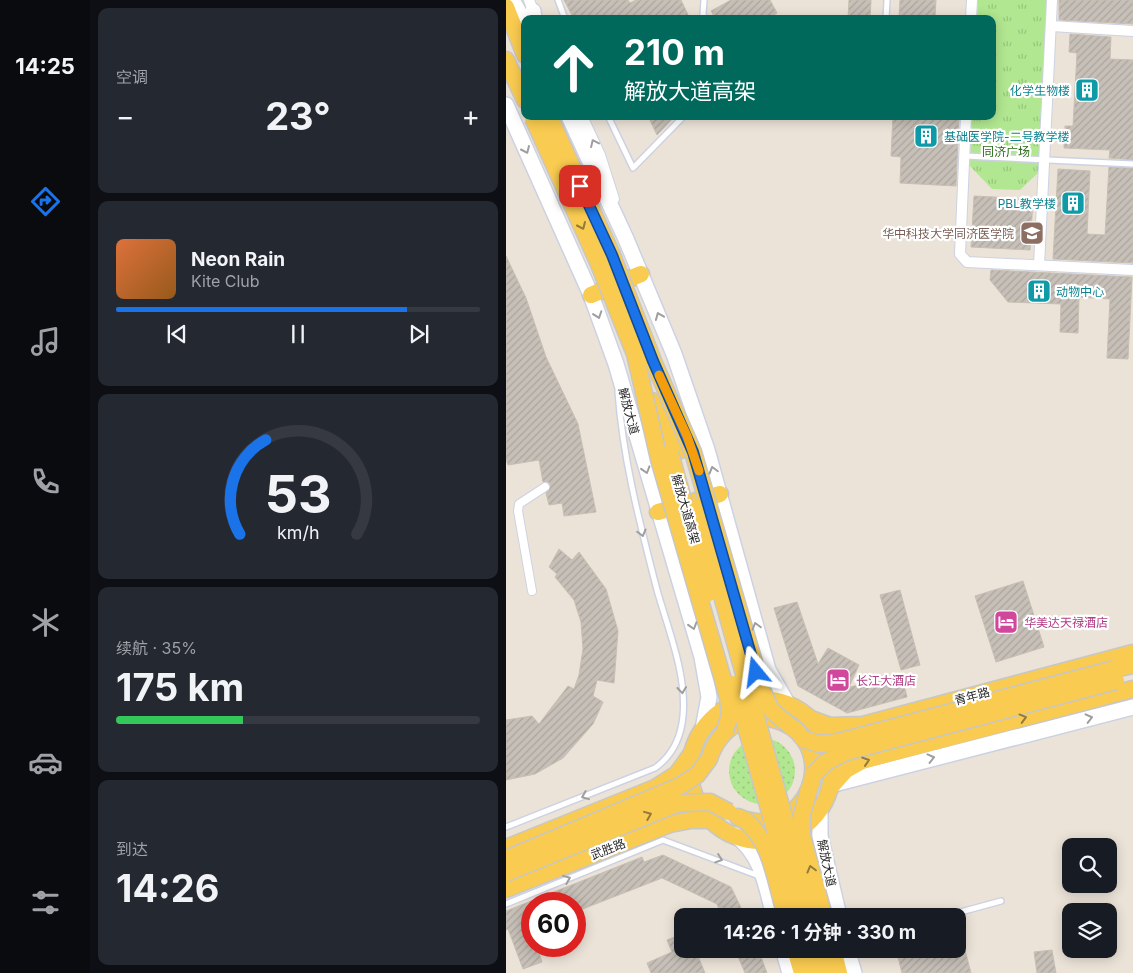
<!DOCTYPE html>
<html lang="zh">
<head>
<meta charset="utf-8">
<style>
	body { margin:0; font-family:Inter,"Noto Sans SC",sans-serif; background:#242831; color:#f1f3f6; height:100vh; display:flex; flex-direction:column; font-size:19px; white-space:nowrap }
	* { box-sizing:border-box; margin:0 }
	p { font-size:16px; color:#9ea1a6 }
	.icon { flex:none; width:28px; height:28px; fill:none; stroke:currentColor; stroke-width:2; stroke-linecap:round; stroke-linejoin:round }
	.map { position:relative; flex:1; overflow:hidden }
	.panel { display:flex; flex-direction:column; gap:8px; padding:8px; background:#0d0f14; width:416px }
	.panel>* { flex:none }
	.top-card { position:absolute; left:15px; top:15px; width:475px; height:105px; border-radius:10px; box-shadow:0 2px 12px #0003; background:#00695c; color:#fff; overflow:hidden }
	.tools { position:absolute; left:556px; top:838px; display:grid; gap:10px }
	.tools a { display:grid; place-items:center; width:55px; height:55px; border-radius:10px; background:#171b24; box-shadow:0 2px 12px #0003; font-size:25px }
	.speed { position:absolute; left:15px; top:892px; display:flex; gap:10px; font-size:25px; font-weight:700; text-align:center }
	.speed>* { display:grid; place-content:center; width:65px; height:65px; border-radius:50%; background:#171b24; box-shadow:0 2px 12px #0003; line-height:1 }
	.speed .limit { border:8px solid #d22; background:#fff; color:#111 }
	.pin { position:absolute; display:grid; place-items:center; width:42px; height:42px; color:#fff; margin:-21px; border-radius:10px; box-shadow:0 2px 8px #0006 }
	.me { position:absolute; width:55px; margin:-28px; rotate:344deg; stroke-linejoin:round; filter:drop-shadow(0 0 4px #0008) }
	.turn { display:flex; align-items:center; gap:18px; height:105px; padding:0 20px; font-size:22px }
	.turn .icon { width:65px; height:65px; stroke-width:2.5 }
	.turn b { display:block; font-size:35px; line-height:42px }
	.big { font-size:38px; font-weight:700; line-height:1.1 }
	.panel .tile { flex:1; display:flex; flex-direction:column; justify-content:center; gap:8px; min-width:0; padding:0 18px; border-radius:10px; background:#242831 }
	.panel .dial { align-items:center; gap:0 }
	.dial svg { height:130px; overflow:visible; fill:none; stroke:#363941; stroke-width:7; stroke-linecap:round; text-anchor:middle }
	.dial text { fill:#f1f3f6; stroke:none }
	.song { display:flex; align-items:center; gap:15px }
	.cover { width:60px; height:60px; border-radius:8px; background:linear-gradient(135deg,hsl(20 70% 55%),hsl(30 70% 35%)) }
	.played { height:5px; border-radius:2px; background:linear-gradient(90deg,#1a73e8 80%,#363941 80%) }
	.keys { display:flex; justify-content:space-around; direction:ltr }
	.heat { display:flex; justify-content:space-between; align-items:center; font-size:28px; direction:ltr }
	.charge { height:8px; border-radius:4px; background:linear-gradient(90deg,#34c759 35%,#363941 0) }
	.trip { position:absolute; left:168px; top:908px; width:292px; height:50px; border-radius:10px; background:#171b24; box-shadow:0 2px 12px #0003; font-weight:700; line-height:50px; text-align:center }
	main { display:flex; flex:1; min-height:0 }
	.tabs { display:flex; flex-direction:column; width:90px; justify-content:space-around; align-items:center; background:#090b0e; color:#9ea1a6 }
	.tabs .icon { width:35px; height:35px }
	.tabs .selected { color:#1a73e8 }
	.tabs b { font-size:22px; color:#f1f3f6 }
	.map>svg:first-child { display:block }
</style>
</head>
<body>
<main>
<nav class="tabs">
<b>14:25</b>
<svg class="icon selected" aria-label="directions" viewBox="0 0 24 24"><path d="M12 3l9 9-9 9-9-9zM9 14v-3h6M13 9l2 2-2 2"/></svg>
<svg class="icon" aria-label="music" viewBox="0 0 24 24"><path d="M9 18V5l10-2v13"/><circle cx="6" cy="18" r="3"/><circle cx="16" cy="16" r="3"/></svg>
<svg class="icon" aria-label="phone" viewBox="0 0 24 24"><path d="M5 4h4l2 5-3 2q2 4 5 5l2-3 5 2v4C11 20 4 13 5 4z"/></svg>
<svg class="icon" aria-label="climate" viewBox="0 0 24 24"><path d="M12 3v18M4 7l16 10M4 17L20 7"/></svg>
<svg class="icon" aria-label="car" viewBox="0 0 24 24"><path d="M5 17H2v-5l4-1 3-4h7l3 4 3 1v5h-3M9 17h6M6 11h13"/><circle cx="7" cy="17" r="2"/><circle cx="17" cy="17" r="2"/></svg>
<svg class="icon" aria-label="filters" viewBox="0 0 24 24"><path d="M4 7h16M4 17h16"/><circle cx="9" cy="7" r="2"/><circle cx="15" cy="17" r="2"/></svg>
</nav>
<section class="panel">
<div class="tile"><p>空调</p>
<div class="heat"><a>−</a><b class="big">23°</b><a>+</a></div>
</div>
<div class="tile">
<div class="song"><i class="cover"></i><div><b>Neon Rain</b><p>Kite Club</p></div></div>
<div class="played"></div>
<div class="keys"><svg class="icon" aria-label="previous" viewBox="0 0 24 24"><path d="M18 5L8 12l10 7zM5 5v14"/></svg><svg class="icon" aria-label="pause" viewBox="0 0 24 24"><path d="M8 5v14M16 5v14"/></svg><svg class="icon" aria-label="next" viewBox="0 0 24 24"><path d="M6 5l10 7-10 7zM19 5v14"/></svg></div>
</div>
<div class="tile dial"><svg viewBox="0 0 100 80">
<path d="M14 69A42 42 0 1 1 86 69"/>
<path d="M14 69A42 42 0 0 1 30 11" stroke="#1a73e8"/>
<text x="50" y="56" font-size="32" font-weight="700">53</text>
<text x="50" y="72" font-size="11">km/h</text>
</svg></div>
<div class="tile"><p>续航 · 35%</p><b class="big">175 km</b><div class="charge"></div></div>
<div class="tile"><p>到达</p><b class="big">14:26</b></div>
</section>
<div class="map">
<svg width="627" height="973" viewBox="0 0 627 973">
	<defs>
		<pattern id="grass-dots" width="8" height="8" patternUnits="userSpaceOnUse" patternTransform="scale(1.25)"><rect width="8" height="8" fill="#b1e790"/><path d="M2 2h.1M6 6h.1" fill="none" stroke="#98c67c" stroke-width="1.8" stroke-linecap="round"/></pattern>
		<pattern id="park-tufts" width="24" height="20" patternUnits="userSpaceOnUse" patternTransform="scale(1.25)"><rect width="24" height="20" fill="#b1e790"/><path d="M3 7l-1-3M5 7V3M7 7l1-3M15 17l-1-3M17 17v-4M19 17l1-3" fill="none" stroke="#98c67c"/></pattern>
		<pattern id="building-hatch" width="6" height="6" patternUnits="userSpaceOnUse" patternTransform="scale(1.25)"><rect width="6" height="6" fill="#c7c0b8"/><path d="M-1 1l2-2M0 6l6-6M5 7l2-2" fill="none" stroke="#aba59e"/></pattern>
	</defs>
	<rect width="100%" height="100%" fill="#ece3d8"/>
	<circle fill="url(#grass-dots)" cx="256" cy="771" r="33"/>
	<polygon fill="url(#park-tufts)" points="472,0 541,0 533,172 514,190 486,189 464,166 466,116 486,116 486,19 471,19"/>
	<g fill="url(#building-hatch)" stroke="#c7bfb2">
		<polygon points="58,0 122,0 124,3 130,0 175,0 184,19 68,19"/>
		<polygon points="225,0 264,0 271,13 261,19 210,19 205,11"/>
		<polygon points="343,0 365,0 364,19 342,19"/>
		<polygon points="394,0 430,0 429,17 393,16"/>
		<polygon points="553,0 627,0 627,24 553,20"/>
		<polygon points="564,34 605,37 604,59 627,60 627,160 603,158 604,150 558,148 559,126 567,126 571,53 563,52"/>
		<polygon points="142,116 169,116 151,135"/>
		<polygon points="387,116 453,116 450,186 394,183 395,157 385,156"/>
		<polygon points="603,167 627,168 627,263 547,259 552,169 584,171 581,234 599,235"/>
		<polygon points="468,196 527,199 524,250 465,247"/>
		<polygon points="0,256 20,298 40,357 72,424 90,512 58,516 56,503 43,505 40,493 45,486 42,482 37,482 33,460 2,465 0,459"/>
		<polygon points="485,270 626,277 622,359 601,358 604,299 573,297 572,333 554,332 555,304 502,302 484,280"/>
		<polygon points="53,549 66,560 73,552 100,589 112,631 108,683 91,680 87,696 97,702 87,724 57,758 29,774 0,780 0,720 26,716 33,724 62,686 68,689 73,675 77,649 75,622 68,600 49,577 51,574 43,567"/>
		<polygon points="517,581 538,647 490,662 469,596"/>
		<polygon points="394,590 414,665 395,670 374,595"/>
		<polygon points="291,602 312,664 322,648 353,665 343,687 396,677 401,697 341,713 292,686 268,608"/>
		<polygon points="157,855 225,887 239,916 216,916 211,904 156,878 69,912 69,904 26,904 26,920 22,922 26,934 26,946 31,946 36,962 17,969 2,929 0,930 0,911 136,857 138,862"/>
		<polygon points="454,931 465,973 396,973 390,949 451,949 451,932"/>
		<polygon points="176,934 176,949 189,949 199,973 145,973 141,963 166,952 161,940"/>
		<polygon points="229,949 252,949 261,973 239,973"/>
		<polygon points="546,950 550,973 531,973 528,952"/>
	</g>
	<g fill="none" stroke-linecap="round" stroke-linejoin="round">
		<g stroke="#cdd2e2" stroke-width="8">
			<g id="service">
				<polyline points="52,0 59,19"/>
				<polyline points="198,0 197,14 199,19"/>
				<polyline points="380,19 381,0"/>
				<polyline points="102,116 127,168 178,116"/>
				<polyline points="459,156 627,164"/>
				<path d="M0,827L149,768C166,756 175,737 177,716C181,675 162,629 151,590C134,524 117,460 112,392"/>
				<polyline points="0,904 157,840 253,876"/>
				<polyline points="440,916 495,901"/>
			</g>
		</g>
		<g stroke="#cdd2e2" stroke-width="10">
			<polyline id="pedestrian" points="26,591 12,511 13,504 39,487"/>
		</g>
		<g stroke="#cdd2e2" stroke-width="12">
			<g id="minor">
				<polyline points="23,0 29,16"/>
				<polyline points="465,19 466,0"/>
				<polyline points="545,26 627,31"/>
				<polyline points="76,116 94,155 108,199"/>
				<polyline points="460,116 454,254 461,262 627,270"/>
				<polyline points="533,265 546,0"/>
			</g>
		</g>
		<g stroke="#cdd2e2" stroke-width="18">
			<g id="secondary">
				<polyline points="6,0 19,23"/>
				<polyline points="27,11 28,19"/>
				<polyline points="0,105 85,295 110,364 196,657 203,697 197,729"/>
				<polyline points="63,116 120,239 168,354 201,450 262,670 281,703"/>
				<polyline points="328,784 627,707"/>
				<polyline points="314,808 314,836 333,916"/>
				<path d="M229,835C256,854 260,886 268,916"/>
				<polyline points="277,949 284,973"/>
				<polyline points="341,949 348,973"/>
			</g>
		</g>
		<g stroke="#c7c7c7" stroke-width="19">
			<g id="primary">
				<polyline points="0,7 19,55"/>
				<polyline points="0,60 19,100"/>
				<polyline points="85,295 135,274"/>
				<polyline points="146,401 164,453"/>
				<polyline points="164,414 175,450"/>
				<polyline points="152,512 214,494"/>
				<polyline points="608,669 627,665"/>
				<circle cx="255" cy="770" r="71"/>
				<polyline points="305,719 324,726 357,725 627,653"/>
				<path d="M203,759C226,689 319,716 306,780C303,793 296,804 286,812C269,824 250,825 232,817"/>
				<polyline points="324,788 340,770 356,761 627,689"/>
				<polyline points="0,848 149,788 171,774 186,753"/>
				<polyline points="0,889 164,824 185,820 206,820"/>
				<polyline points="289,949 296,973"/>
				<polyline points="302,949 309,973"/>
				<polyline points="315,949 321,973"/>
				<polyline points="327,949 333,973"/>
			</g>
		</g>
		<use href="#service" stroke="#fff" stroke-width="5"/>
		<use href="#pedestrian" stroke="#fff" stroke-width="8"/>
		<use href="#minor" stroke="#fff" stroke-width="10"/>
		<use href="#secondary" stroke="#fff" stroke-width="15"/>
		<use href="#primary" stroke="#f9cb50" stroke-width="16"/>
		<g stroke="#c7c7c7" stroke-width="19" stroke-linecap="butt">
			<g id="primary-bridge">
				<polyline points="43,116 106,255 147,361 187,452 256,690 265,710 284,726"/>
				<polyline points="27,118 92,262 129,354 153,459 222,697 224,714 219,731"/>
				<polyline points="164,453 203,593"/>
				<polyline points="191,507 306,916"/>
				<polyline points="228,684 293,916"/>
				<polyline points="297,739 313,744 332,742 608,669"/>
				<polyline points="307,775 320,762 340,752 610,681"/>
				<polyline points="302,793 296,814 296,836 318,916"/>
				<path d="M239,820C266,842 270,884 280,916"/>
				<polyline points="0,859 174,786 191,775 203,759"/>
				<polyline points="0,873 173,803 204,802 223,812"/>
			</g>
		</g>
		<use href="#primary-bridge" stroke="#f9cb50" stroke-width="16"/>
	</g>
	<defs><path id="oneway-chevron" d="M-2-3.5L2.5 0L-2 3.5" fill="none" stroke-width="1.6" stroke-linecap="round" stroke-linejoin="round" transform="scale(1.25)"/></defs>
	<g stroke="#9e9e9e">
		<use href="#oneway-chevron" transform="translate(88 143) rotate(-115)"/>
		<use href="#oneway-chevron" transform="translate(20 150) rotate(66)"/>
		<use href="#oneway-chevron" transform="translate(92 315) rotate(71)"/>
		<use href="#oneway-chevron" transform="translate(153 316) rotate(-112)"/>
		<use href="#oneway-chevron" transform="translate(140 470) rotate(73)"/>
		<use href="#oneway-chevron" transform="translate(207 470) rotate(-106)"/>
		<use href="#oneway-chevron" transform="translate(136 533) rotate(75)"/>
		<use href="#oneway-chevron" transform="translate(187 626) rotate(73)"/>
		<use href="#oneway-chevron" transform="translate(250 626) rotate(-106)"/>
		<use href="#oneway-chevron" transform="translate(176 690) rotate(84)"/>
		<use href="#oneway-chevron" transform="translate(583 718) rotate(-14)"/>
		<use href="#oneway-chevron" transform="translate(425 758) rotate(-14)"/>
		<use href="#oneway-chevron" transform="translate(79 796) rotate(158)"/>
		<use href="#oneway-chevron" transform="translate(213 859) rotate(19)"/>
		<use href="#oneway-chevron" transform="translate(61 879) rotate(-22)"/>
	</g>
	<g stroke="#907a3c">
		<use href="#oneway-chevron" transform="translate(76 226) rotate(66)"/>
		<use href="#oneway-chevron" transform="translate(517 718) rotate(-15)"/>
		<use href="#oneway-chevron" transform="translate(360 761) rotate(-18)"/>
		<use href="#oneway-chevron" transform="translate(142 815) rotate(-22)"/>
		<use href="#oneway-chevron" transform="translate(305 869) rotate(-105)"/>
	</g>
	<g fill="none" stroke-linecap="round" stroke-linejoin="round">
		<g stroke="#114b97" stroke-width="12">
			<polyline id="route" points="74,186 106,255 147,361 187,452 250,672"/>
		</g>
		<use href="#route" stroke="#1a73e8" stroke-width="9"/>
		<polyline stroke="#f59e0b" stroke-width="9" points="153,375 181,436 193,471"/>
	</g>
	<defs>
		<g id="building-square" transform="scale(1.25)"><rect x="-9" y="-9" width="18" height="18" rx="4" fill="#0f9aa8" stroke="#fff"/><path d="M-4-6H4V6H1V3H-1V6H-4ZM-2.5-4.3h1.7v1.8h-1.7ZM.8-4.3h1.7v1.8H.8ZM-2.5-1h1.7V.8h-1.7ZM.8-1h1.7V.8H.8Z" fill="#fff"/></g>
		<g id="university-square" transform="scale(1.25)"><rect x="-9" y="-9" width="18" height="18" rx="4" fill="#8d6e63" stroke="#fff"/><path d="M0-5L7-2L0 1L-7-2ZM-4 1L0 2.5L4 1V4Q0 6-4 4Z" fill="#fff"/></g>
		<g id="hotel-square" transform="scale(1.25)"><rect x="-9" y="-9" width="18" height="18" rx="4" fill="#d1479c" stroke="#fff"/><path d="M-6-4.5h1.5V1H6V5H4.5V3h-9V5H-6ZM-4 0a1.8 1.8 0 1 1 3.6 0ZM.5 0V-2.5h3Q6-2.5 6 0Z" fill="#fff"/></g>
	</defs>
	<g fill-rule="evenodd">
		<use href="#building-square" x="581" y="90"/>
		<use href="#building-square" x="420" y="136"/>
		<use href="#building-square" x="567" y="203"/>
		<use href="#university-square" x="526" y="233"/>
		<use href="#building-square" x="533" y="291"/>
		<use href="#hotel-square" x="500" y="622"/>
		<use href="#hotel-square" x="332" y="680"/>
	</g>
	<g text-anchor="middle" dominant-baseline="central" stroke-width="4.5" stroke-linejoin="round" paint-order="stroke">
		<g font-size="12" fill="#0d838f" stroke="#fff" text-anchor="end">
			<text x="564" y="90">化学生物楼</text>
			<text x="438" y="136" text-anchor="start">基础医学院-二号教学楼</text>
			<text x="550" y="203">PBL教学楼</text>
			<text x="550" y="291" text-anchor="start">动物中心</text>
		</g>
		<g font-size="12" fill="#296815" stroke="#fff">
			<text x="500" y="151">同济广场</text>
		</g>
		<g font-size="12" fill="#785e54" stroke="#fff" text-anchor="end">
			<text x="508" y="233">华中科技大学同济医学院</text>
		</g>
		<g font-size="12" fill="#282828" stroke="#fff">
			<text transform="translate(123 411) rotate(75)">解放大道</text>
			<text transform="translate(180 509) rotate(74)">解放大道高架</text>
			<text transform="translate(466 696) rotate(-15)">青年路</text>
			<text transform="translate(102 849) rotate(-21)">武胜路</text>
			<text transform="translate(321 863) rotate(78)">解放大道</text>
		</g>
		<g font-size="12" fill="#b23c85" stroke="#fff" text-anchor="start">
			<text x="518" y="622">华美达天禄酒店</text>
			<text x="350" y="680">长江大酒店</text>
		</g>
	</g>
</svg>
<div class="tools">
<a><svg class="icon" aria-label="search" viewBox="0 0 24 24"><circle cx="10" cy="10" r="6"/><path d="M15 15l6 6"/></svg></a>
<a><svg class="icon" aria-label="layers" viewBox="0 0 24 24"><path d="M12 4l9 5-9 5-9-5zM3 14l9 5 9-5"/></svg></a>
</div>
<div class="speed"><div class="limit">60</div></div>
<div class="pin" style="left:74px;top:186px;background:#d93025"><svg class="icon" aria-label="arrive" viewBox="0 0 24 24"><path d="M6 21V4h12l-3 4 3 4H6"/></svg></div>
<svg class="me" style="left:250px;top:672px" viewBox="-20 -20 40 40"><path d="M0-17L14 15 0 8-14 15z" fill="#1a73e8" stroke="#fff" stroke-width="4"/></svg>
<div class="trip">14:26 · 1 分钟 · 330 m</div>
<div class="top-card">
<div class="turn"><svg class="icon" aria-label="ahead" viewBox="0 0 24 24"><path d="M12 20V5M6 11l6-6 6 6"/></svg><div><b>210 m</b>解放大道高架</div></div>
</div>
</div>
</main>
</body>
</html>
